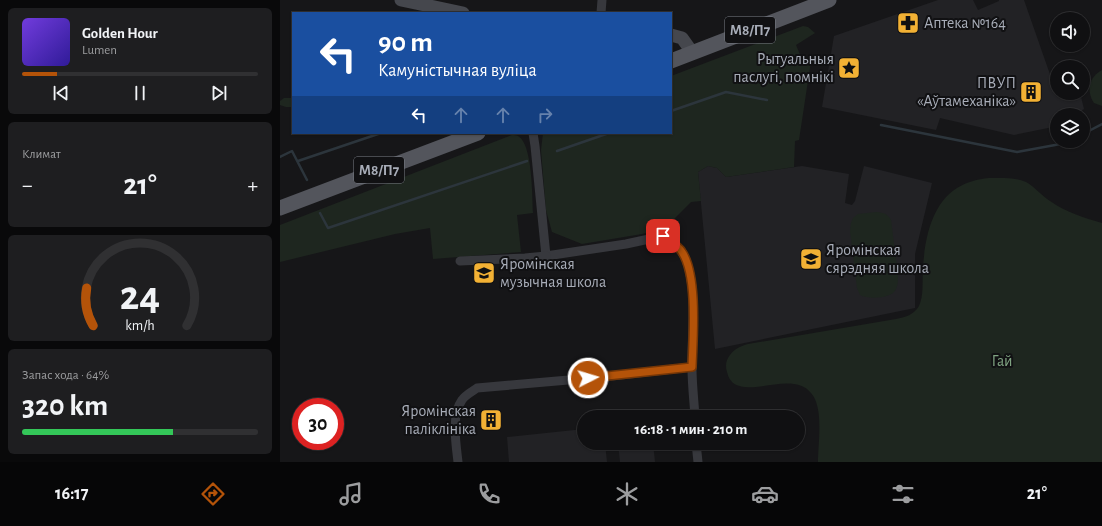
<!DOCTYPE html>
<html lang="ru">
<head>
<meta charset="utf-8">
<style>
	body { margin:0; font-family:"Alegreya Sans",sans-serif; background:#1e1e20; color:#f1f3f6; height:100vh; display:flex; flex-direction:column; font-size:15px; white-space:nowrap }
	* { box-sizing:border-box; margin:0 }
	p { font-size:13px; color:#9c9d9f }
	.icon { flex:none; width:22px; height:22px; fill:none; stroke:currentColor; stroke-width:2; stroke-linecap:round; stroke-linejoin:round }
	.map { position:relative; flex:1; overflow:hidden }
	.sheet { display:flex; flex-direction:column; gap:8px; padding:8px; background:#09090a; width:280px }
	.sheet>* { flex:none }
	.banner { position:absolute; left:12px; top:12px; width:380px; height:122px; border-radius:0px; box-shadow:0 1px 3px #0004,0 0 0 1px #303032; background:#1a4fa0; color:#fff; overflow:hidden }
	.fabs { position:absolute; left:770px; top:12px; display:grid; gap:8px }
	.fabs a { display:grid; place-items:center; width:40px; height:40px; border-radius:50%; background:#101012; box-shadow:0 1px 3px #0004,0 0 0 1px #303032; font-size:20px }
	.speed { position:absolute; left:12px; top:398px; display:flex; gap:8px; font-size:20px; font-weight:700; text-align:center }
	.speed>* { display:grid; place-content:center; width:52px; height:52px; border-radius:50%; background:#101012; box-shadow:0 1px 3px #0004,0 0 0 1px #303032; line-height:1 }
	.speed .limit { border:6px solid #d22; background:#fff; color:#111 }
	.pin { position:absolute; display:grid; place-items:center; width:34px; height:34px; color:#fff; margin:-17px; border-radius:8px; box-shadow:0 2px 6px #0006 }
	.me { position:absolute; width:44px; margin:-22px; rotate:85deg; stroke-linejoin:round; filter:drop-shadow(0 0 3px #0008) }
	.turn { display:flex; align-items:center; gap:14px; height:84px; padding:0 20px; font-size:18px }
	.turn .icon { width:52px; height:52px; stroke-width:2.5 }
	.turn b { display:block; font-size:28px; line-height:34px }
	.lanes { display:flex; align-items:center; height:38px; padding:0 20px; background:#0003; justify-content:center; gap:20px; direction:ltr }
	.lanes .off { opacity:.35 }
	.big { font-size:30px; font-weight:600; line-height:1.1 }
	.sheet .card { flex:1; display:flex; flex-direction:column; justify-content:center; gap:6px; min-width:0; padding:0 14px; border-radius:6px; background:#1e1e20 }
	.sheet .dial { align-items:center; gap:0 }
	.dial svg { height:104px; overflow:visible; fill:none; stroke:#303032; stroke-width:7; stroke-linecap:round; text-anchor:middle }
	.dial text { fill:#f1f3f6; stroke:none }
	.song { display:flex; align-items:center; gap:12px }
	.cover { width:48px; height:48px; border-radius:6px; background:linear-gradient(135deg,hsl(260 70% 55%),hsl(250 70% 35%)) }
	.played { height:4px; border-radius:2px; background:linear-gradient(90deg,#b45309 15%,#303032 15%) }
	.keys { display:flex; justify-content:space-around; direction:ltr }
	.heat { display:flex; justify-content:space-between; align-items:center; font-size:22px; direction:ltr }
	.charge { height:6px; border-radius:3px; background:linear-gradient(90deg,#34c759 64%,#303032 0) }
	.trip { position:absolute; left:297px; top:410px; width:228px; height:40px; border-radius:20px; background:#101012; box-shadow:0 1px 3px #0004,0 0 0 1px #303032; font-weight:600; line-height:40px; text-align:center }
	.tab-bar { display:flex; height:64px; justify-content:space-around; align-items:center; background:#060607; color:#9c9d9f }
	.tab-bar .icon { width:28px; height:28px }
	.tab-bar .on { color:#b45309 }
	.tab-bar b { font-size:18px; color:#f1f3f6 }
	main { display:flex; flex:1; min-height:0 }
	.map>svg:first-child { display:block }
</style>
</head>
<body>
<main>
<section class="sheet">
<div class="card">
<div class="song"><i class="cover"></i><div><b>Golden Hour</b><p>Lumen</p></div></div>
<div class="played"></div>
<div class="keys"><svg class="icon" aria-label="previous" viewBox="0 0 24 24"><path d="M18 5L8 12l10 7zM5 5v14"/></svg><svg class="icon" aria-label="pause" viewBox="0 0 24 24"><path d="M8 5v14M16 5v14"/></svg><svg class="icon" aria-label="next" viewBox="0 0 24 24"><path d="M6 5l10 7-10 7zM19 5v14"/></svg></div>
</div>
<div class="card"><p>Климат</p>
<div class="heat"><a>−</a><b class="big">21°</b><a>+</a></div>
</div>
<div class="card dial"><svg viewBox="0 0 100 80">
<path d="M14 69A42 42 0 1 1 86 69"/>
<path d="M14 69A42 42 0 0 1 9 40" stroke="#b45309"/>
<text x="50" y="56" font-size="32" font-weight="700">24</text>
<text x="50" y="72" font-size="11">km/h</text>
</svg></div>
<div class="card"><p>Запас хода · 64%</p><b class="big">320 km</b><div class="charge"></div></div>
</section>
<div class="map">
<svg width="822" height="462" viewBox="0 0 822 462">
	<rect width="100%" height="100%" fill="#161618"/>
	<g fill="#222225">
		<polygon points="658,0 693,0 698,10 719,1 719,0 744,0 773,83 777,83 777,93 800,93 804,109 794,115 777,115 777,124 773,127 734,135 660,118 656,130 542,107 554,36"/>
		<polygon points="428,166 437,168 446,177 522,166 569,174 565,203 572,205 575,201 584,166 652,183 635,254 635,308 435,349 418,172"/>
		<polygon points="304,429 304,443 325,443 327,462 229,462 227,437"/>
		<polygon points="338,443 373,443 375,462 340,462"/>
	</g>
	<g fill="#1e261f">
		<polygon points="523,26 528,27 535,33 516,45 524,64 531,61 519,140 515,141 514,167 446,177 437,168 428,166 418,172 421,201 411,202 392,221 381,229 362,234 302,244 272,232 266,210 261,150 263,133 391,133 391,76"/>
		<path d="M822,70V106L814,103C806,91 809,77 822,70Z"/>
		<polygon points="4,98 13,98 13,107 6,107 0,105 0,101"/>
		<path d="M232,135C234,135 237,135 238,136C253,144 252,198 253,213L237,215L241,252L153,259L150,228L115,234L0,262V225Z"/>
		<path d="M709,178C721,178 734,177 746,182C755,187 761,195 770,201C786,212 804,218 822,223V462H538C538,443 544,407 531,393C510,367 455,407 447,372C445,366 446,360 450,355C454,349 461,346 468,344L616,319C625,317 634,315 639,306C644,295 642,282 643,270C644,242 651,204 677,188C687,182 697,179 709,178Z"/>
		<path d="M596,212C604,213 607,213 611,220L618,276C618,281 618,288 614,292C607,299 588,299 580,295L577,288L570,231L571,223L573,218L578,214Z"/>
	</g>
	<g fill="none" stroke-linecap="round" stroke-linejoin="round">
		<g stroke="#2c353c" stroke-width="2.5">
			<polyline points="391,111 446,92 487,100"/>
			<polyline points="601,125 737,152 786,143 789,141"/>
			<polyline points="803,134 822,124"/>
			<polyline points="277,151 329,133"/>
			<polyline points="0,157 12,151 27,180"/>
			<polyline points="18,161 101,133"/>
			<polyline points="40,213 48,228 247,161"/>
		</g>
		<g stroke="#37383d" stroke-width="9">
			<polyline points="321,13 322,0"/>
			<path d="M253,133L255,146L266,256L346,244L383,236C392,243 402,249 406,260C418,293 411,334 412,368C412,384 414,401 415,417"/>
			<polyline points="180,261 245,258 266,256"/>
			<polyline points="416,443 418,462"/>
			<path d="M178,462C176,444 171,415 182,400C185,395 193,391 197,388L323,377L411,367"/>
		</g>
		<g stroke="#45474d" stroke-width="13">
			<polyline points="121,0 183,13"/>
			<polyline points="391,35 402,38 412,52"/>
		</g>
		<g stroke="#53555c" stroke-width="15">
			<polyline points="391,61 549,0"/>
			<polyline points="0,208 198,133"/>
		</g>
	</g>
	<g fill="none" stroke-linecap="round" stroke-linejoin="round">
		<g stroke="#753606" stroke-width="10">
			<path id="route" d="M308,378L412,367C413,338 418,276 402,252C398,245 389,241 383,236"/>
		</g>
		<use href="#route" stroke="#b45309" stroke-width="7"/>
	</g>
	<defs>
		<g id="pharmacy-square" transform="scale(1.15)"><rect x="-9" y="-9" width="18" height="18" rx="4" fill="#f2b134" stroke="#111113"/><path d="M-2-6h4v4h4v4h-4v4h-4v-4h-4v-4h4Z" fill="#111"/></g>
		<g id="sight-square" transform="scale(1.15)"><rect x="-9" y="-9" width="18" height="18" rx="4" fill="#f2b134" stroke="#111113"/><path d="M0-6L1.8-2.2L6-1.7L2.9 1.2L3.7 5.4L0 3.3L-3.7 5.4L-2.9 1.2L-6-1.7L-1.8-2.2Z" fill="#111"/></g>
		<g id="building-square" transform="scale(1.15)"><rect x="-9" y="-9" width="18" height="18" rx="4" fill="#f2b134" stroke="#111113"/><path d="M-4-6H4V6H1V3H-1V6H-4ZM-2.5-4.3h1.7v1.8h-1.7ZM.8-4.3h1.7v1.8H.8ZM-2.5-1h1.7V.8h-1.7ZM.8-1h1.7V.8H.8Z" fill="#111"/></g>
		<g id="school-square" transform="scale(1.15)"><rect x="-9" y="-9" width="18" height="18" rx="4" fill="#f2b134" stroke="#111113"/><path d="M0-5L7-2L0 1L-7-2ZM-4 1L0 2.5L4 1V4Q0 6-4 4Z" fill="#111"/></g>
	</defs>
	<g fill-rule="evenodd">
		<use href="#pharmacy-square" x="628" y="23"/>
		<use href="#sight-square" x="569" y="68"/>
		<use href="#building-square" x="751" y="92"/>
		<use href="#school-square" x="531" y="259"/>
		<use href="#school-square" x="204" y="273"/>
		<use href="#building-square" x="211" y="420"/>
	</g>
	<g text-anchor="middle" dominant-baseline="central" stroke-width="4" stroke-linejoin="round" paint-order="stroke">
		<g fill="#111113" stroke="#7b7e86" stroke-width="1">
			<rect x="445" y="17" width="50" height="26" rx="3"/>
			<rect x="74" y="157" width="50" height="26" rx="3"/>
		</g>
		<g font-size="15" font-weight="bold" fill="#a8adb8">
			<text x="470" y="30">М8/П7</text>
			<text x="99" y="170">М8/П7</text>
		</g>
		<g font-size="16" fill="#a8adb8" stroke="#111113" text-anchor="start">
			<text x="644" y="23">Аптека №164</text>
			<text x="554" y="59" text-anchor="end">Рытуальныя<tspan x="554" dy="18">паслугі, помнікі</tspan></text>
			<text x="736" y="83" text-anchor="end">ПВУП<tspan x="736" dy="18">«Аўтамеханіка»</tspan></text>
			<text x="546" y="250">Яромінская<tspan x="546" dy="18">сярэдняя школа</tspan></text>
			<text x="220" y="264">Яромінская<tspan x="220" dy="18">музычная школа</tspan></text>
			<text x="196" y="411" text-anchor="end">Яромінская<tspan x="196" dy="18">паліклініка</tspan></text>
		</g>
		<g font-size="16" fill="#7fa381" stroke="#111113">
			<text x="722" y="361">Гай</text>
		</g>
	</g>
</svg>
<div class="fabs">
<a><svg class="icon" aria-label="sound" viewBox="0 0 24 24"><path d="M4 9h4l5-4v14l-5-4H4zM17 9q2 3 0 6"/></svg></a>
<a><svg class="icon" aria-label="search" viewBox="0 0 24 24"><circle cx="10" cy="10" r="6"/><path d="M15 15l6 6"/></svg></a>
<a><svg class="icon" aria-label="layers" viewBox="0 0 24 24"><path d="M12 4l9 5-9 5-9-5zM3 14l9 5 9-5"/></svg></a>
</div>
<div class="speed"><div class="limit">30</div></div>
<div class="pin" style="left:383px;top:236px;background:#d93025"><svg class="icon" aria-label="arrive" viewBox="0 0 24 24"><path d="M6 21V4h12l-3 4 3 4H6"/></svg></div>
<svg class="me" style="left:308px;top:378px" viewBox="-20 -20 40 40"><circle r="17" fill="#b45309" stroke="#fff" stroke-width="3"/><path d="M0-11L8 9 0 5-8 9z" fill="#fff"/></svg>
<div class="trip">16:18 · 1 мин · 210 m</div>
<div class="banner">
<div class="turn"><svg class="icon" aria-label="left" viewBox="0 0 24 24"><path d="M17 20v-9H6M10 6l-5 5 5 5"/></svg><div><b>90 m</b>Камуністычная вуліца</div></div>
<div class="lanes"><svg class="icon" aria-label="left" viewBox="0 0 24 24"><path d="M17 20v-9H6M10 6l-5 5 5 5"/></svg><svg class="icon off" aria-label="ahead" viewBox="0 0 24 24"><path d="M12 20V5M6 11l6-6 6 6"/></svg><svg class="icon off" aria-label="ahead" viewBox="0 0 24 24"><path d="M12 20V5M6 11l6-6 6 6"/></svg><svg class="icon off" aria-label="right" viewBox="0 0 24 24"><path d="M7 20v-9h11M14 6l5 5-5 5"/></svg></div>
</div>
</div>
</main>
<nav class="tab-bar">
<b>16:17</b>
<svg class="icon on" aria-label="directions" viewBox="0 0 24 24"><path d="M12 3l9 9-9 9-9-9zM9 14v-3h6M13 9l2 2-2 2"/></svg>
<svg class="icon" aria-label="music" viewBox="0 0 24 24"><path d="M9 18V5l10-2v13"/><circle cx="6" cy="18" r="3"/><circle cx="16" cy="16" r="3"/></svg>
<svg class="icon" aria-label="phone" viewBox="0 0 24 24"><path d="M5 4h4l2 5-3 2q2 4 5 5l2-3 5 2v4C11 20 4 13 5 4z"/></svg>
<svg class="icon" aria-label="climate" viewBox="0 0 24 24"><path d="M12 3v18M4 7l16 10M4 17L20 7"/></svg>
<svg class="icon" aria-label="car" viewBox="0 0 24 24"><path d="M5 17H2v-5l4-1 3-4h7l3 4 3 1v5h-3M9 17h6M6 11h13"/><circle cx="7" cy="17" r="2"/><circle cx="17" cy="17" r="2"/></svg>
<svg class="icon" aria-label="filters" viewBox="0 0 24 24"><path d="M4 7h16M4 17h16"/><circle cx="9" cy="7" r="2"/><circle cx="15" cy="17" r="2"/></svg>
<b>21°</b>
</nav>
</body>
</html>
